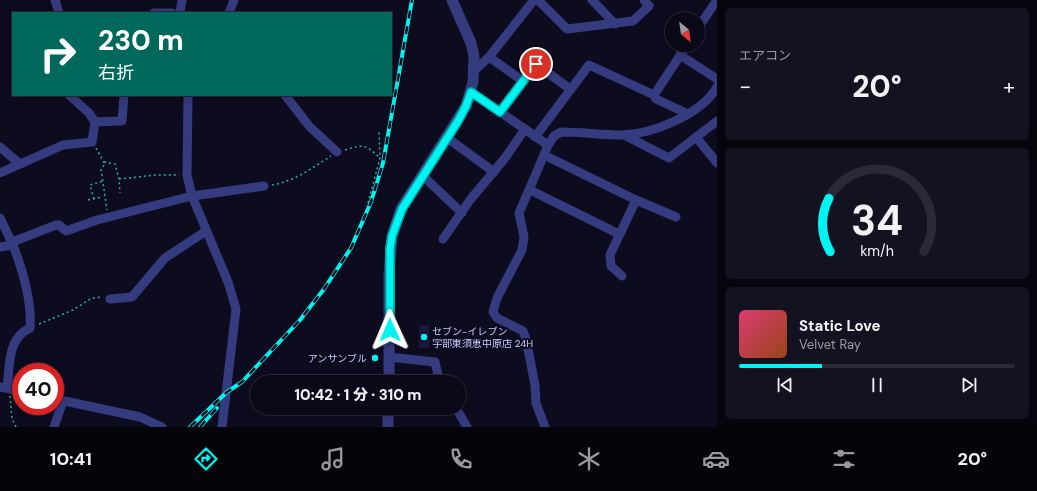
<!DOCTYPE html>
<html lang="ja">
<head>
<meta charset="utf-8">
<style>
	body { margin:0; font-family:"DM Sans","Noto Sans JP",sans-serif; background:#131220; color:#f1f3f6; height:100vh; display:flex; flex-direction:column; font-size:15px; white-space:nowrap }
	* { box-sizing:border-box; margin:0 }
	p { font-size:13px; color:#999aa1 }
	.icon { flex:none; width:22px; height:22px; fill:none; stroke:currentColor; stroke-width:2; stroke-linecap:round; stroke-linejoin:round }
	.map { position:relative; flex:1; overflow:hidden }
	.details { display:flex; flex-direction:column; gap:8px; padding:8px; background:#06050d; width:320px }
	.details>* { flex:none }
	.banner { position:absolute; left:12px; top:12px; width:380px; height:84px; border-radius:0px; box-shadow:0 2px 10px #0003,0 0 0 1px #2a2a36; background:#00695c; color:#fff; overflow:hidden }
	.needle { width:26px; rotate:151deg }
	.tools { position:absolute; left:665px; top:12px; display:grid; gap:8px }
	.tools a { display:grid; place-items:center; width:40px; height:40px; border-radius:50%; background:#0a0917; box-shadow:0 2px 10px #0003,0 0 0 1px #2a2a36; font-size:20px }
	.speed { position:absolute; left:12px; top:363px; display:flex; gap:8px; font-size:20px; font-weight:700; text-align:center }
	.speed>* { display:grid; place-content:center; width:52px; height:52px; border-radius:50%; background:#0a0917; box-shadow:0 2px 10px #0003,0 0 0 1px #2a2a36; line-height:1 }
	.speed .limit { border:6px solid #d22; background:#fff; color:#111 }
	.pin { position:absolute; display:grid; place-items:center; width:34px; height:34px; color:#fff; margin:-17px; border:2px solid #fff; border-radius:50%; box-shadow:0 1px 4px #0007 }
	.me { position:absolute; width:44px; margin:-22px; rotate:359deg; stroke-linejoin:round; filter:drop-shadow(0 0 3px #0008) }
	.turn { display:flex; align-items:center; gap:14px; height:84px; padding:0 20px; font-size:18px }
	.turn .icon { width:52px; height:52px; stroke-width:2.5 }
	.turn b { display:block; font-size:28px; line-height:34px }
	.big { font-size:30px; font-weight:800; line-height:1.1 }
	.details .widget { flex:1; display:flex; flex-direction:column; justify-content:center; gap:6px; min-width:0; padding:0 14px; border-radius:6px; background:#131220 }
	.details .dial { align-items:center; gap:0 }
	.dial svg { height:104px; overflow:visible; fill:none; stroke:#2a2a36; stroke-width:7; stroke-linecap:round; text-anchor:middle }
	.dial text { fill:#f1f3f6; stroke:none }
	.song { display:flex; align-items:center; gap:12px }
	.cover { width:48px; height:48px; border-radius:6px; background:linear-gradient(135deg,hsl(340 70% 55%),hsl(20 70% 35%)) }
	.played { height:4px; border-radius:2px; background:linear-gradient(90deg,#00f4f2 30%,#2a2a36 30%) }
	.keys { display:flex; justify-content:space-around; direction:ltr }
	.heat { display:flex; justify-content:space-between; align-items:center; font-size:22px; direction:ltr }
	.trip { position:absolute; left:250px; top:375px; width:216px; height:40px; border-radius:20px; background:#0a0917; box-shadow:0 2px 10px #0003,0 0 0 1px #2a2a36; font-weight:800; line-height:40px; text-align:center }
	.tab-bar { display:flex; height:64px; justify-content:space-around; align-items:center; background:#040409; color:#999aa1 }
	.tab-bar .icon { width:28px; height:28px }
	.tab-bar .on { color:#00f4f2 }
	.tab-bar b { font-size:18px; color:#f1f3f6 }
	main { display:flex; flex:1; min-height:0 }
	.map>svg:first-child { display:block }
</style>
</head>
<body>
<main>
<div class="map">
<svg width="717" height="427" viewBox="0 0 717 427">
	<rect width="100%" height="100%" fill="#0d0c1f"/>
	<polygon fill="#1b1740" points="429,325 429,348 419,348 419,326"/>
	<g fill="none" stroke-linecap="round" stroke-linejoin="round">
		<g stroke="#2ab29b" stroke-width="1.5" stroke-dasharray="2 3" stroke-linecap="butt">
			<polyline points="96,148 105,164 101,169 107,210"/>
			<path d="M345,150C364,144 365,144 380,158"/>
			<polyline points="104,162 115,164 119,179 120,193"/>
			<polyline points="119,179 156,175 179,175"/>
			<path d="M272,185C295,181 312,168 331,156"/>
			<polyline points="94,199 90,185 103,181"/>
			<polyline points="88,200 102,197"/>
			<polyline points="368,203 380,158 379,130"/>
			<polyline points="39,324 73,310 92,298 102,297"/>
			<polyline points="10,396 12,419 16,427"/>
		</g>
		<g stroke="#353b7f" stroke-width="9">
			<polyline points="55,0 59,13"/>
			<polyline points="538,0 567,29 633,21 649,6 644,0"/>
			<polyline points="592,0 615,24"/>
			<polyline points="154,13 172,13"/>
			<polyline points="180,13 182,0"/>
			<polyline points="229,13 234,0"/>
			<polyline points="698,28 717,0"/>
			<polyline points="680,55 717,79"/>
			<polyline points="489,57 523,81"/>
			<polyline points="474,71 489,57 534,0"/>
			<polyline points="471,92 548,145 544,155 636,200 676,217"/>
			<polyline points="69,95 89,113 95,122"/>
			<polyline points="188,95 187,175 192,196 228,282 236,309 222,427"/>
			<polyline points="285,95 309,126 337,152"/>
			<polyline points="654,95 656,99 688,114"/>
			<polyline points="500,112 536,64 570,89"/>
			<polyline points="624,135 669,158 717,121"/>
			<polyline points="446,137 494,172"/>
			<polyline points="535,137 589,65 654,95 687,45"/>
			<polyline points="696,137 717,163"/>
			<path d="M548,145L554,136L561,132C581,132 602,135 622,135C653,134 702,114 717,87"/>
			<polyline points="0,147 20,164"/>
			<polyline points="544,155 519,213 524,237 522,250 497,298 493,312 497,318 523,331 526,339 535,385 536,403 545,427"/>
			<polyline points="0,173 63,145 92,142 95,122 122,121 124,95"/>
			<polyline points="423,176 462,213"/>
			<polyline points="530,190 619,234"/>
			<polyline points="0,218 13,245 0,247"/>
			<polyline points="443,239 470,200 505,158 525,129"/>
			<polyline points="12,242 56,225 59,225 66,231 97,220 192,196 264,186"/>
			<polyline points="622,276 611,266 610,255 636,200"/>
			<polyline points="110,299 132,297 165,258 206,231"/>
			<polyline points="389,357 435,362 438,375 441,382"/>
			<polyline points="0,387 21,391"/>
			<path d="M7,388C10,366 7,338 30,328C32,300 23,271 13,245"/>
			<polyline points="55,399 140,417 162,427"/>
			<polyline points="456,408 467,427"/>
			<polyline points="54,427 63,401"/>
		</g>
		<g stroke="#353b7f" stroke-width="11">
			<polyline points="389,382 389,275 392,236 401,209 466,106 473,82 474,56 471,43 452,0"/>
			<polyline points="388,427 388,408"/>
		</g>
		<g stroke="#00f4f2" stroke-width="4">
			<g id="rail">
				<polyline points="190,427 227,392 242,382 300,320 324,289 351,248 371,202 383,163 412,0"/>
				<polyline points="200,427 217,408"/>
			</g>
		</g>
		<use href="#rail" stroke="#0d0c1f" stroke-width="2.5" stroke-dasharray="8" stroke-linecap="butt"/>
	</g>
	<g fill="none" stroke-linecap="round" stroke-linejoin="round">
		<g stroke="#009f9d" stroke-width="10">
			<polyline id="route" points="390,330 390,249 392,236 402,209 458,121 466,106 471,92 500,112 536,64"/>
		</g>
		<use href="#route" stroke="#00f4f2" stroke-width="7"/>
	</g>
	<g fill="#00f4f2" stroke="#0d0c1f" stroke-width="1.5">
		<circle cx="424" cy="337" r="4"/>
		<circle cx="375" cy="358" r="4"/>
	</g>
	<g text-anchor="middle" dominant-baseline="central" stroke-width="4" stroke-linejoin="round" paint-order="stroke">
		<g font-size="10" fill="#c9c9ff" stroke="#0d0c1f" text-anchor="start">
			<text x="432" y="331">セブン-イレブン<tspan x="432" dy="12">宇部東須恵中原店 24H</tspan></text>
			<text x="367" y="358" text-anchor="end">アンサンブル</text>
		</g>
	</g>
</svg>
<div class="tools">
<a><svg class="needle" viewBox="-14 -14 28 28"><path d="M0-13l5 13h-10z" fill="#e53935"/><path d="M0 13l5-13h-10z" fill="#999aa1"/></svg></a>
</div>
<div class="speed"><div class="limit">40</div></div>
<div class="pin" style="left:536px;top:64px;background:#d93025"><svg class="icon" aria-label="arrive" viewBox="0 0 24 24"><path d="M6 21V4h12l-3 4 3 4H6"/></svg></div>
<svg class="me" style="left:390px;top:330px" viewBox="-20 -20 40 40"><path d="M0-17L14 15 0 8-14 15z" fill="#00f4f2" stroke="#fff" stroke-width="4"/></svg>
<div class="trip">10:42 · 1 分 · 310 m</div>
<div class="banner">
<div class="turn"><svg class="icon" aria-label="right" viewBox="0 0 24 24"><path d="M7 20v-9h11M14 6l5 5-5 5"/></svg><div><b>230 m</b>右折</div></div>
</div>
</div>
<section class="details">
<div class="widget"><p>エアコン</p>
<div class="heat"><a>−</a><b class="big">20°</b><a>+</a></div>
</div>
<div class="widget dial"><svg viewBox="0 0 100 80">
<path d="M14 69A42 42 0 1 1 86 69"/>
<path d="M14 69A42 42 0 0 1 13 28" stroke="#00f4f2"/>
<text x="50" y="56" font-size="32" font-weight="700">34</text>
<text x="50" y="72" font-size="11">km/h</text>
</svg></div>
<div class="widget">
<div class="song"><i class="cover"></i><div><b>Static Love</b><p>Velvet Ray</p></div></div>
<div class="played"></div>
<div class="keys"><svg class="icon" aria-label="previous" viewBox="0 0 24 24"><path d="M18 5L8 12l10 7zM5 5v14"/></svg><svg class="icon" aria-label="pause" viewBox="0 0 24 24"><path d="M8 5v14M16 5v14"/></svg><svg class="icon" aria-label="next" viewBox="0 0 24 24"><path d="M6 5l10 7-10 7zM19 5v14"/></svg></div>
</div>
</section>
</main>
<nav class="tab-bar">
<b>10:41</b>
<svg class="icon on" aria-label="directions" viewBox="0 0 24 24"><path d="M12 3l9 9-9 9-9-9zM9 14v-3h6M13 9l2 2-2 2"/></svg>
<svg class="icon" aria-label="music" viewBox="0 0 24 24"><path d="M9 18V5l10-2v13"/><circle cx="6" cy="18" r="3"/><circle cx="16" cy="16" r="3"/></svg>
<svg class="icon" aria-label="phone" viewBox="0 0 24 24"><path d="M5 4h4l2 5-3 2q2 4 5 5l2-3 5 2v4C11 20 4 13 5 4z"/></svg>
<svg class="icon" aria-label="climate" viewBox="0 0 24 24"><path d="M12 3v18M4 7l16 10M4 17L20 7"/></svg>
<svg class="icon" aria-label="car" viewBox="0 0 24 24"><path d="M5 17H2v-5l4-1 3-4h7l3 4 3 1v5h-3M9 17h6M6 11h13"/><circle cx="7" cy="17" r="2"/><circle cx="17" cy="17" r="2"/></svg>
<svg class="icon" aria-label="filters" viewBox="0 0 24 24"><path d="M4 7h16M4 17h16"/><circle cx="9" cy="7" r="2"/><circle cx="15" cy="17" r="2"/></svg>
<b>20°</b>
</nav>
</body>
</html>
